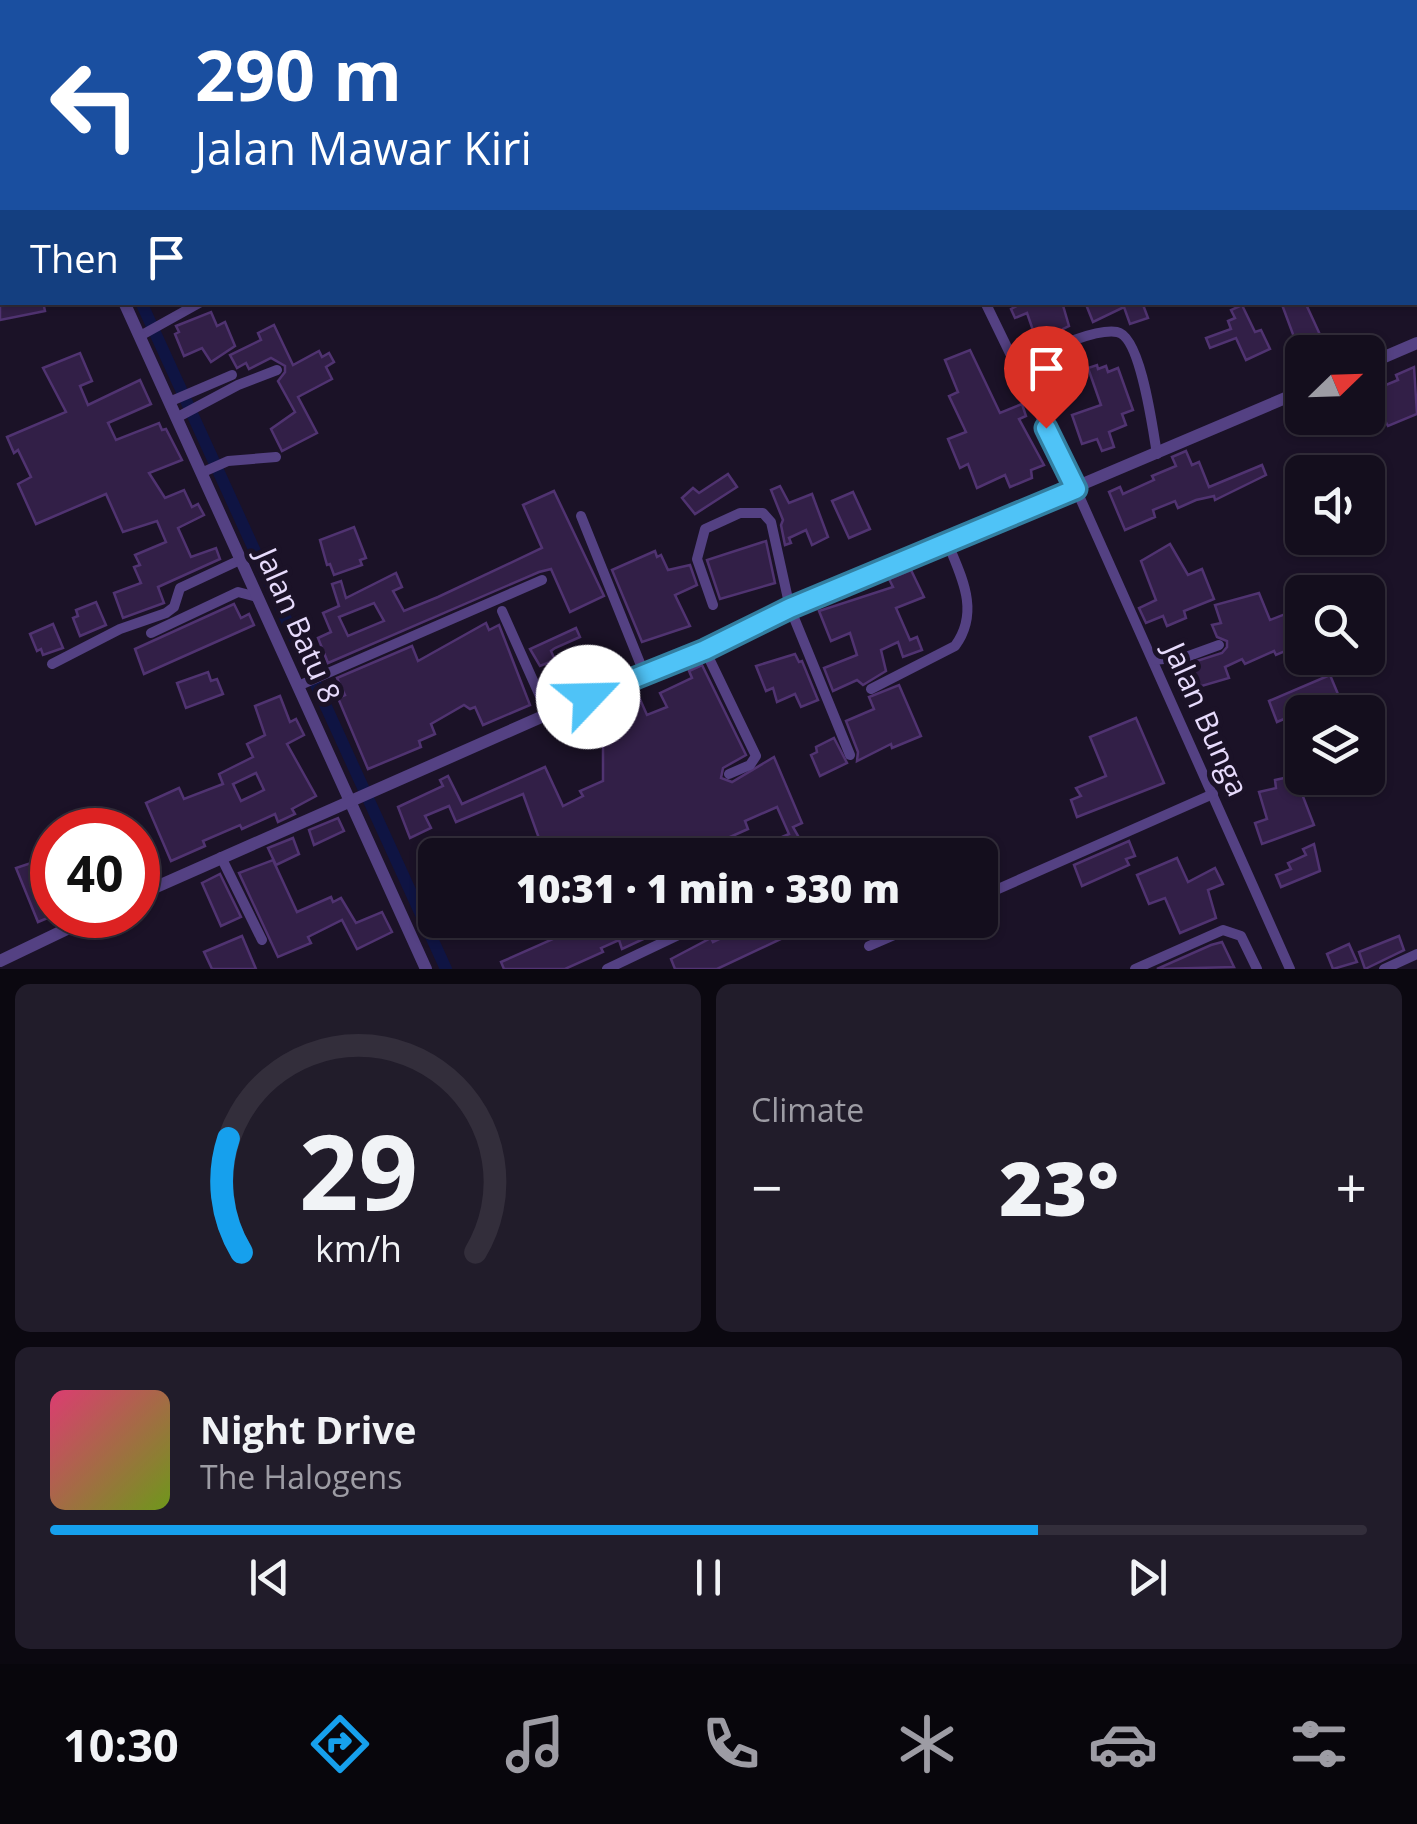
<!DOCTYPE html>
<html lang="en">
<head>
<meta charset="utf-8">
<style>
	body { margin:0; font-family:"Open Sans",sans-serif; background:#211c2a; color:#f1f3f6; height:100vh; display:flex; flex-direction:column; font-size:38px; white-space:nowrap }
	* { box-sizing:border-box; margin:0 }
	p { font-size:32px; color:#9d9ca4 }
	.icon { flex:none; width:55px; height:55px; fill:none; stroke:currentColor; stroke-width:2; stroke-linecap:round; stroke-linejoin:round }
	.map { position:relative; height:969px; overflow:hidden }
	.side { display:flex; flex-direction:column; gap:15px; padding:15px; background:#0b0810; flex:1 }
	.side>* { flex:none }
	.banner { position:absolute; left:0px; top:0px; width:1418px; height:305px; box-shadow:0 2px 8px #0004,0 0 0 2px #332e3b; background:#1a4fa0; color:#fff; overflow:hidden }
	.needle { width:65px; rotate:67deg }
	.controls { position:absolute; left:1285px; top:335px; display:grid; gap:20px }
	.controls a { display:grid; place-items:center; width:100px; height:100px; border-radius:15px; background:#140e1d; box-shadow:0 2px 8px #0004,0 0 0 2px #332e3b; font-size:50px }
	.speed { position:absolute; left:30px; top:808px; display:flex; gap:20px; font-size:50px; font-weight:700; text-align:center }
	.speed>* { display:grid; place-content:center; width:130px; height:130px; border-radius:50%; background:#140e1d; box-shadow:0 2px 8px #0004,0 0 0 2px #332e3b; line-height:1 }
	.speed .limit { border:15px solid #d22; background:#fff; color:#111 }
	.pin { position:absolute; display:grid; place-items:center; width:85px; height:85px; color:#fff; margin:-102px -42px; border-radius:50% 50% 50% 0; rotate:-45deg; box-shadow:0 0 10px #0007 }
	.pin .icon { rotate:45deg }
	.me { position:absolute; width:110px; margin:-55px; rotate:66deg; stroke-linejoin:round; filter:drop-shadow(0 0 8px #0008) }
	.turn { display:flex; align-items:center; gap:35px; height:210px; padding:0 30px; font-size:45px }
	.turn .icon { width:130px; height:130px; stroke-width:2.5 }
	.turn b { display:block; font-size:70px; line-height:85px }
	.then { display:flex; align-items:center; height:95px; padding:0 30px; background:#0003; gap:20px; font-size:38px }
	.big { font-size:75px; font-weight:800; line-height:1.1 }
	.side .widget { flex:1; display:flex; flex-direction:column; justify-content:center; gap:15px; min-width:0; padding:0 35px; border-radius:15px; background:#211c2a }
	.side .dial { align-items:center; gap:0 }
	.dial svg { height:260px; overflow:visible; fill:none; stroke:#332e3b; stroke-width:7; stroke-linecap:round; text-anchor:middle }
	.dial text { fill:#f1f3f6; stroke:none }
	.song { display:flex; align-items:center; gap:30px }
	.cover { width:120px; height:120px; border-radius:15px; background:linear-gradient(135deg,hsl(340 70% 55%),hsl(80 70% 35%)) }
	.played { height:10px; border-radius:5px; background:linear-gradient(90deg,#16a0ed 75%,#332e3b 75%) }
	.keys { display:flex; justify-content:space-around; direction:ltr }
	.heat { display:flex; justify-content:space-between; align-items:center; font-size:55px; direction:ltr }
	.side .tiles { flex:1; display:grid; gap:15px; grid-template-columns:1fr 1fr }
	.widget:last-child { grid-column:span 2 }
	.trip { position:absolute; left:418px; top:838px; width:580px; height:100px; border-radius:15px; background:#140e1d; box-shadow:0 2px 8px #0004,0 0 0 2px #332e3b; font-weight:800; line-height:100px; text-align:center }
	.tab-bar { display:flex; height:160px; justify-content:space-around; align-items:center; background:#08060c; color:#9d9ca4 }
	.tab-bar .icon { width:70px; height:70px }
	.tab-bar .on { color:#16a0ed }
	.tab-bar b { font-size:45px; color:#f1f3f6 }
	.map>svg:first-child { display:block }
</style>
</head>
<body>
<div class="map">
<svg width="1417" height="969" viewBox="0 0 1417 969">
	<rect width="100%" height="100%" fill="#1b1227"/>
	<g fill="none" stroke-linecap="round" stroke-linejoin="round">
		<g stroke="#0f1443" stroke-width="12">
			<polyline points="11,0 13,2"/>
			<polyline points="141,302 446,969"/>
		</g>
	</g>
	<g fill="#321f47" stroke="#503371" stroke-width="2.5" fill-rule="evenodd">
		<polygon points="0,302 43,302 45,311 0,320"/>
		<polygon points="1024,302 1062,302 1069,326 1063,329 1064,334 1051,338 1048,331 1035,336 1027,313 1015,318 1011,309"/>
		<polygon points="1085,302 1142,302 1148,318 1130,324 1124,307 1093,322"/>
		<polygon points="1281,302 1305,302 1322,339 1302,347 1302,362 1294,365 1289,348 1297,345"/>
		<polygon points="1242,305 1255,332 1261,330 1270,349 1246,360 1236,338 1210,348 1206,338 1231,329 1228,321 1235,318 1231,310"/>
		<polygon points="211,312 217,326 225,322 235,346 211,362 202,348 184,356 175,334 179,332 176,326"/>
		<polygon points="274,325 293,365 319,351 322,357 329,353 334,362 326,367 332,379 298,397 317,433 282,451 271,429 295,412 278,381 285,372 285,366 271,358 249,369 246,363 237,368 230,355 261,340 258,333"/>
		<polygon points="970,350 1000,413 1022,404 1026,416 1019,419 1044,465 1031,470 1032,478 1010,487 1005,475 977,488 968,464 960,468 948,439 966,432 949,396 958,392 945,360"/>
		<polygon points="80,353 92,381 80,386 88,405 140,380 151,404 108,423 116,440 159,423 162,430 166,429 182,460 149,473 165,498 184,490 192,507 198,504 204,515 178,528 191,557 216,548 220,559 158,587 164,603 123,618 114,593 141,583 134,567 140,565 135,555 166,542 157,521 123,532 106,494 36,524 18,484 31,477 18,450 14,453 7,437 66,412 43,368"/>
		<polygon points="1097,365 1098,369 1106,366 1108,372 1118,368 1133,410 1122,414 1126,425 1109,432 1114,447 1102,451 1097,439 1082,444 1072,415 1101,405 1088,368"/>
		<polygon points="1414,367 1417,414 1388,426 1376,404 1381,402 1376,389 1398,380 1396,375"/>
		<polygon points="1186,451 1192,465 1199,462 1209,487 1262,465 1266,475 1215,500 1214,496 1196,500 1178,508 1175,501 1153,510 1155,517 1125,530 1109,492 1120,487 1123,494 1154,480 1152,476 1176,466 1172,457"/>
		<polygon points="728,474 737,487 695,514 682,498 693,488 699,493"/>
		<polygon points="780,486 789,503 812,494 828,537 812,545 806,530 789,538 791,543 785,545 781,525 783,520 771,490"/>
		<path d="M554,491L604,596L570,612L551,569L539,572L328,663L318,638L331,632L323,613L339,606L332,584L341,581L346,598L396,573L402,587L393,591L404,611L438,597L542,548L523,505ZM374,603L384,621L348,636L339,617Z"/>
		<polygon points="853,492 870,529 849,538 832,501"/>
		<polygon points="354,527 366,558 360,560 362,565 334,575 330,564 327,565 320,540"/>
		<polygon points="766,541 775,583 720,599 707,560"/>
		<polygon points="1170,544 1188,575 1202,569 1214,599 1184,611 1186,618 1167,626 1163,616 1146,623 1139,608 1156,600 1141,561"/>
		<polygon points="655,551 657,557 661,555 668,570 690,565 697,585 675,595 690,626 642,642 612,570"/>
		<polygon points="911,570 924,597 896,608 910,640 917,637 922,650 903,657 898,642 881,650 886,671 863,685 857,680 833,691 824,668 857,655 850,633 831,641 819,611 893,587 889,579"/>
		<polygon points="1259,593 1270,620 1298,609 1302,618 1302,644 1276,655 1274,651 1245,664 1242,659 1225,667 1229,678 1188,690 1181,666 1222,653 1227,647 1227,641 1217,637 1212,625 1221,623 1215,605"/>
		<polygon points="96,602 106,625 80,636 73,618 78,616 76,610"/>
		<polygon points="234,604 241,618 249,614 254,625 144,674 135,649"/>
		<polygon points="486,623 489,630 499,625 530,705 483,725 475,707 470,709 464,705 431,724 435,734 419,741 421,747 368,769 338,698 345,695 337,678 412,646 418,661"/>
		<polygon points="53,624 63,648 43,655 41,649 37,651 30,634"/>
		<polygon points="576,628 580,637 555,648 551,651 555,660 540,666 530,649"/>
		<polygon points="795,654 799,662 802,661 818,700 801,707 795,694 777,702 773,688 766,691 756,666"/>
		<polygon points="702,665 746,755 723,768 721,778 732,782 774,757 802,823 793,827 809,855 740,855 789,834 777,807 745,821 748,829 721,841 727,855 545,855 523,794 456,822 449,806 425,816 431,828 410,838 398,807 443,786 440,780 448,776 462,804 545,767 563,806 583,796 580,791 603,781 603,737 597,740 588,718 639,697 647,715 667,707 660,693 692,678 689,671"/>
		<polygon points="208,672 211,681 217,679 223,694 186,708 177,683"/>
		<polygon points="1330,675 1340,699 1323,707 1321,703 1277,722 1269,701"/>
		<polygon points="899,685 921,736 892,748 891,744 857,761 858,752 846,721 874,709 869,697"/>
		<path d="M280,696L290,722L296,719L304,735L287,744L316,796L292,809L295,814L278,822L275,814L242,829L240,825L203,841L205,846L171,861L146,803L179,788L184,799L223,784L219,774L253,757L247,744L265,735L255,706ZM256,773L264,790L241,801L233,784Z"/>
		<polygon points="1136,718 1164,783 1077,817 1071,800 1081,796 1076,788 1106,776 1090,737"/>
		<polygon points="834,738 847,763 820,776 811,755 817,752 816,747"/>
		<polygon points="1302,774 1302,778 1321,778 1323,790 1302,794 1314,825 1262,844 1255,823 1267,819 1259,792 1276,788 1275,780"/>
		<polygon points="338,818 344,831 314,845 309,830"/>
		<polygon points="293,838 299,854 276,865 268,848"/>
		<polygon points="1129,841 1135,856 1126,859 1129,865 1082,886 1074,865"/>
		<polygon points="1314,844 1320,871 1281,887 1276,875 1291,869 1288,863 1306,855 1303,849"/>
		<polygon points="52,856 52,883 39,888 50,917 38,922 16,868"/>
		<polygon points="1177,858 1188,882 1215,868 1223,884 1208,890 1216,918 1180,933 1165,898 1149,904 1137,875"/>
		<polygon points="273,860 297,912 331,897 333,902 341,898 356,923 382,912 392,932 357,949 342,920 308,937 311,943 278,957 239,873"/>
		<polygon points="220,874 241,917 221,926 202,883"/>
		<polygon points="585,920 684,920 622,949 619,940 601,948 603,952 565,969 504,969 501,962 587,924"/>
		<polygon points="751,920 821,920 717,969 675,969 671,959 711,938 713,942 736,931 734,927"/>
		<polygon points="242,936 256,969 212,969 204,952"/>
		<polygon points="1399,936 1404,950 1365,969 1359,952"/>
		<polygon points="1222,942 1234,967 1157,969 1211,945"/>
		<polygon points="1349,944 1357,962 1333,969 1327,954"/>
	</g>
	<g fill="none" stroke-linecap="round" stroke-linejoin="round">
		<g stroke="#544183" stroke-width="10">
			<polyline points="851,0 852,2"/>
			<polyline points="185,2 190,0"/>
			<polyline points="919,2 924,0"/>
			<polyline points="1415,43 1417,42"/>
			<polyline points="0,206 2,205"/>
			<polyline points="0,287 2,286"/>
			<polyline points="985,302 1076,489 1290,969"/>
			<polyline points="140,336 201,302"/>
			<path d="M1014,366C1040,355 1091,328 1117,332C1141,336 1153,431 1157,454"/>
			<polyline points="169,402 232,375"/>
			<polyline points="176,418 238,385 277,370"/>
			<polyline points="201,473 228,461 276,457"/>
			<polyline points="581,516 644,673"/>
			<polyline points="713,605 697,559 705,529 740,513 763,513 771,522 790,608 850,755"/>
			<polyline points="502,611 548,714"/>
			<polyline points="151,633 238,592 257,597"/>
			<polyline points="705,650 756,756 750,765 729,774"/>
			<polyline points="1153,660 1186,657 1219,645"/>
			<polyline points="52,664 120,629 166,613 174,607 180,588 242,559"/>
			<polyline points="298,686 542,580"/>
			<path d="M871,689L955,646C980,612 962,578 948,544"/>
			<polyline points="221,857 262,940"/>
			<polyline points="980,897 1213,794"/>
			<polyline points="869,946 929,920"/>
			<polyline points="607,969 710,920"/>
			<polyline points="1135,969 1223,930 1241,936 1257,969"/>
			<polyline points="1384,969 1417,954"/>
		</g>
		<g stroke="#544183" stroke-width="12">
			<polyline points="0,24 2,30"/>
			<polyline points="124,302 426,969"/>
			<polyline points="1368,364 1417,343"/>
			<polyline points="138,895 548,714 705,650 790,608 1302,391"/>
			<polyline points="0,961 96,915"/>
		</g>
	</g>
	<g fill="none" stroke-linecap="round" stroke-linejoin="round">
		<g stroke="#337fa1" stroke-width="25">
			<polyline id="route" points="588,697 705,650 790,608 1076,489 1046,428"/>
		</g>
		<use href="#route" stroke="#4fc3f7" stroke-width="18"/>
	</g>
	<g text-anchor="middle" dominant-baseline="central" stroke-width="10" stroke-linejoin="round" paint-order="stroke">
		<g font-size="30" fill="#e7dbfc" stroke="#1b1227">
			<text transform="translate(299 625) rotate(66)">Jalan Batu 8</text>
			<text transform="translate(1207 719) rotate(66)">Jalan Bunga</text>
		</g>
	</g>
</svg>
<div class="controls">
<a><svg class="needle" viewBox="-14 -14 28 28"><path d="M0-13l5 13h-10z" fill="#e53935"/><path d="M0 13l5-13h-10z" fill="#9d9ca4"/></svg></a>
<a><svg class="icon" aria-label="sound" viewBox="0 0 24 24"><path d="M4 9h4l5-4v14l-5-4H4zM17 9q2 3 0 6"/></svg></a>
<a><svg class="icon" aria-label="search" viewBox="0 0 24 24"><circle cx="10" cy="10" r="6"/><path d="M15 15l6 6"/></svg></a>
<a><svg class="icon" aria-label="layers" viewBox="0 0 24 24"><path d="M12 4l9 5-9 5-9-5zM3 14l9 5 9-5"/></svg></a>
</div>
<div class="speed"><div class="limit">40</div></div>
<div class="pin" style="left:1046px;top:428px;background:#d93025"><svg class="icon" aria-label="arrive" viewBox="0 0 24 24"><path d="M6 21V4h12l-3 4 3 4H6"/></svg></div>
<svg class="me" style="left:588px;top:697px" viewBox="-20 -20 40 40"><circle r="19" fill="#fff"/><path d="M0-13L10 11 0 6-10 11z" fill="#4fc3f7"/></svg>
<div class="trip">10:31 · 1 min · 330 m</div>
<div class="banner">
<div class="turn"><svg class="icon" aria-label="left" viewBox="0 0 24 24"><path d="M17 20v-9H6M10 6l-5 5 5 5"/></svg><div><b>290 m</b>Jalan Mawar Kiri</div></div>
<div class="then">Then<svg class="icon" aria-label="arrive" viewBox="0 0 24 24"><path d="M6 21V4h12l-3 4 3 4H6"/></svg></div>
</div>
</div>
<section class="side">
<div class="tiles">
<div class="widget dial"><svg viewBox="0 0 100 80">
<path d="M14 69A42 42 0 1 1 86 69"/>
<path d="M14 69A42 42 0 0 1 10 34" stroke="#16a0ed"/>
<text x="50" y="56" font-size="32" font-weight="700">29</text>
<text x="50" y="72" font-size="11">km/h</text>
</svg></div>
<div class="widget"><p>Climate</p>
<div class="heat"><a>−</a><b class="big">23°</b><a>+</a></div>
</div>
<div class="widget">
<div class="song"><i class="cover"></i><div><b>Night Drive</b><p>The Halogens</p></div></div>
<div class="played"></div>
<div class="keys"><svg class="icon" aria-label="previous" viewBox="0 0 24 24"><path d="M18 5L8 12l10 7zM5 5v14"/></svg><svg class="icon" aria-label="pause" viewBox="0 0 24 24"><path d="M8 5v14M16 5v14"/></svg><svg class="icon" aria-label="next" viewBox="0 0 24 24"><path d="M6 5l10 7-10 7zM19 5v14"/></svg></div>
</div>
</div>
</section>
<nav class="tab-bar">
<b>10:30</b>
<svg class="icon on" aria-label="directions" viewBox="0 0 24 24"><path d="M12 3l9 9-9 9-9-9zM9 14v-3h6M13 9l2 2-2 2"/></svg>
<svg class="icon" aria-label="music" viewBox="0 0 24 24"><path d="M9 18V5l10-2v13"/><circle cx="6" cy="18" r="3"/><circle cx="16" cy="16" r="3"/></svg>
<svg class="icon" aria-label="phone" viewBox="0 0 24 24"><path d="M5 4h4l2 5-3 2q2 4 5 5l2-3 5 2v4C11 20 4 13 5 4z"/></svg>
<svg class="icon" aria-label="climate" viewBox="0 0 24 24"><path d="M12 3v18M4 7l16 10M4 17L20 7"/></svg>
<svg class="icon" aria-label="car" viewBox="0 0 24 24"><path d="M5 17H2v-5l4-1 3-4h7l3 4 3 1v5h-3M9 17h6M6 11h13"/><circle cx="7" cy="17" r="2"/><circle cx="17" cy="17" r="2"/></svg>
<svg class="icon" aria-label="filters" viewBox="0 0 24 24"><path d="M4 7h16M4 17h16"/><circle cx="9" cy="7" r="2"/><circle cx="15" cy="17" r="2"/></svg>
</nav>
</body>
</html>
